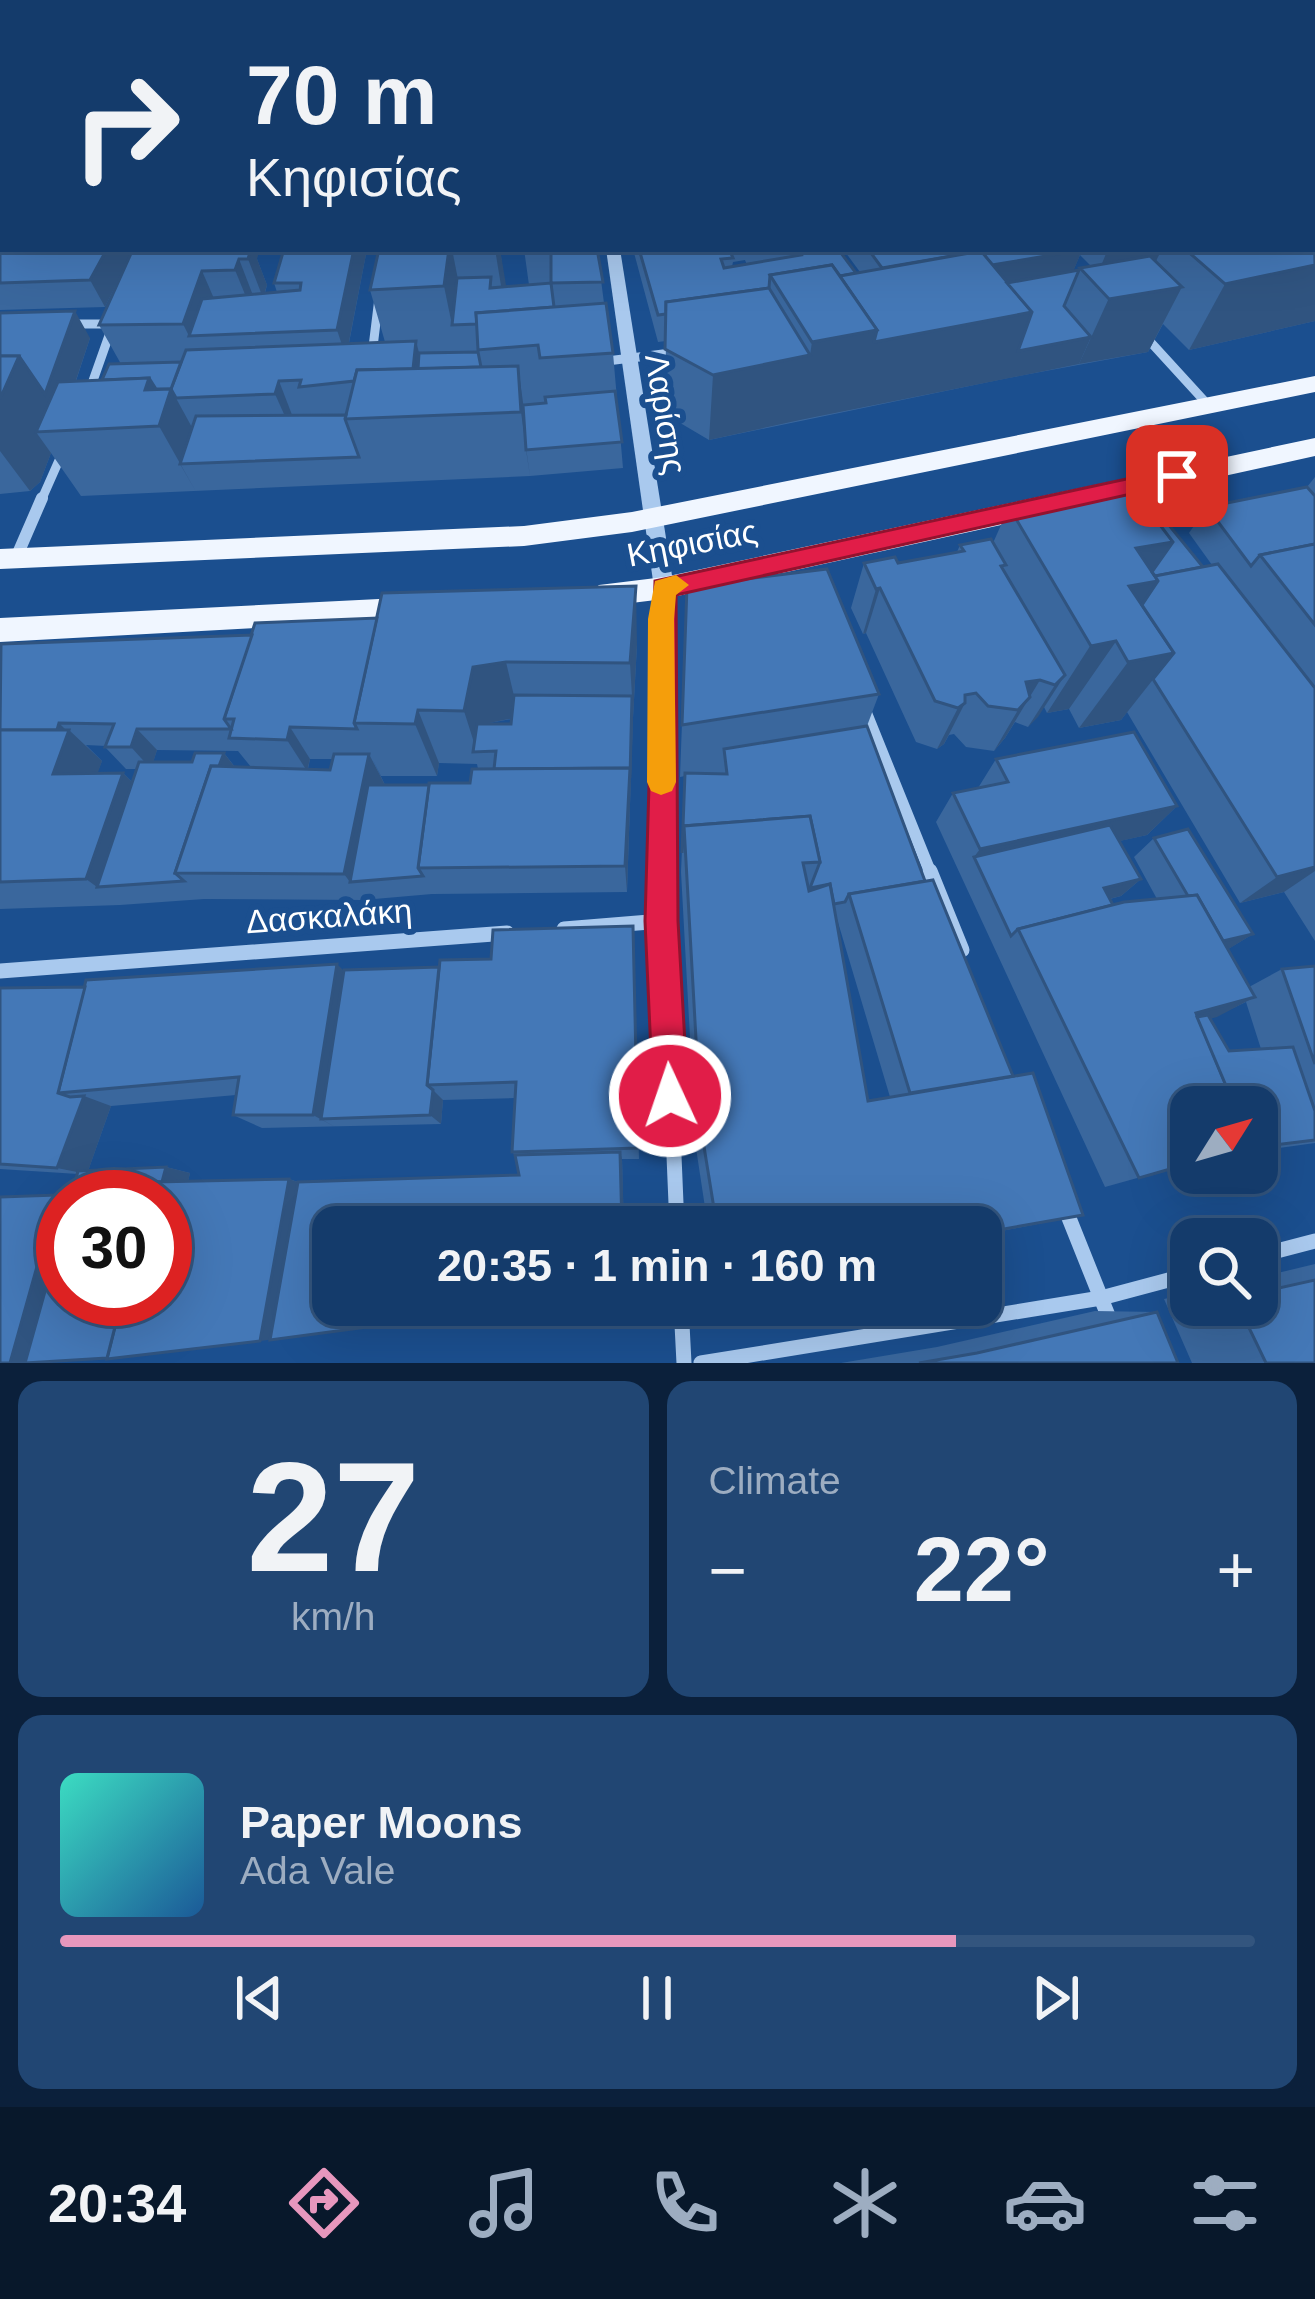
<!DOCTYPE html>
<html lang="en">
<head>
<meta charset="utf-8">
<style>
	body { margin:0; font-family:Helvetica,sans-serif; background:#214673; color:#f1f3f6; height:100vh; display:flex; flex-direction:column; font-size:45px; white-space:nowrap }
	* { box-sizing:border-box; margin:0 }
	p { font-size:39px; color:#9dadc1 }
	.icon { flex:none; width:66px; height:66px; fill:none; stroke:currentColor; stroke-width:2; stroke-linecap:round; stroke-linejoin:round }
	.map { position:relative; height:1363px; overflow:hidden }
	.sheet { display:flex; flex-direction:column; gap:18px; padding:18px; background:#0b203b; flex:1 }
	.sheet>* { flex:none }
	.guide { position:absolute; left:0px; top:0px; width:1317px; height:252px; box-shadow:0 12px 48px #0002,0 0 0 3px #33557e; background:#143b6b; color:#f1f3f6; overflow:hidden }
	.needle { width:78px; rotate:53deg }
	.fabs { position:absolute; left:1170px; top:1086px; display:grid; gap:24px }
	.fabs a { display:grid; place-items:center; width:108px; height:108px; border-radius:24px; background:#143b6b; box-shadow:0 12px 48px #0002,0 0 0 3px #33557e; font-size:60px }
	.speed { position:absolute; left:36px; top:1170px; display:flex; gap:24px; font-size:60px; font-weight:700; text-align:center }
	.speed>* { display:grid; place-content:center; width:156px; height:156px; border-radius:50%; background:#143b6b; box-shadow:0 12px 48px #0002,0 0 0 3px #33557e; line-height:1 }
	.speed .limit { border:18px solid #d22; background:#fff; color:#111 }
	.pin { position:absolute; display:grid; place-items:center; width:102px; height:102px; color:#fff; margin:-51px; border-radius:24px; box-shadow:0 6px 18px #0006 }
	.me { position:absolute; width:132px; margin:-66px; rotate:357deg; stroke-linejoin:round; filter:drop-shadow(0 0 9px #0008) }
	.turn { display:flex; align-items:center; gap:42px; height:252px; padding:0 48px; font-size:54px }
	.turn .icon { width:156px; height:156px; stroke-width:2.5 }
	.turn b { display:block; font-size:84px; line-height:102px }
	.big { font-size:90px; font-weight:800; line-height:1.1 }
	.sheet .widget { flex:1; display:flex; flex-direction:column; justify-content:center; gap:18px; min-width:0; padding:0 42px; border-radius:24px; background:#214673 }
	.sheet .dial { align-items:center; gap:0 }
	.dial b { font-size:156px; line-height:1 }
	.song { display:flex; align-items:center; gap:36px }
	.cover { width:144px; height:144px; border-radius:18px; background:linear-gradient(135deg,hsl(170 70% 55%),hsl(210 70% 35%)) }
	.played { height:12px; border-radius:6px; background:linear-gradient(90deg,#e797bd 75%,#33557e 75%) }
	.keys { display:flex; justify-content:space-around; direction:ltr }
	.heat { display:flex; justify-content:space-between; align-items:center; font-size:66px; direction:ltr }
	.sheet .tiles { flex:1; display:grid; gap:18px; grid-template-columns:1fr 1fr }
	.widget:last-child { grid-column:span 2 }
	.trip { position:absolute; left:312px; top:1206px; width:690px; height:120px; border-radius:24px; background:#143b6b; box-shadow:0 12px 48px #0002,0 0 0 3px #33557e; font-weight:800; line-height:120px; text-align:center }
	.menu { display:flex; height:192px; justify-content:space-around; align-items:center; background:#08182b; color:#9dadc1 }
	.menu .icon { width:84px; height:84px }
	.menu .selected { color:#e797bd }
	.menu b { font-size:54px; color:#f1f3f6 }
	.map>svg:first-child { display:block }
</style>
</head>
<body>
<div class="map">
<svg width="1315" height="1363" viewBox="0 0 1315 1363">
	<rect width="100%" height="100%" fill="#1b4f8f"/>
	<g fill="none" stroke-linecap="round" stroke-linejoin="round">
		<g stroke="#a9c9ee" stroke-width="9">
			<polyline points="67,324 113,324"/>
			<polyline points="1145,336 1209,406"/>
			<polyline points="372,355 379,298"/>
			<polyline points="599,362 679,352"/>
			<polyline points="89,392 112,327"/>
			<polyline points="41,501 64,449"/>
		</g>
		<g stroke="#a9c9ee" stroke-width="12">
			<polyline points="16,558 42,498"/>
			<polyline points="864,708 931,874"/>
			<polyline points="662,874 664,588"/>
		</g>
		<g stroke="#a9c9ee" stroke-width="15">
			<polyline points="662,871 677,1227"/>
			<polyline points="930,871 962,950"/>
			<polyline points="564,929 662,921"/>
			<polyline points="0,971 507,933"/>
			<polyline points="1063,1203 1111,1323"/>
			<polyline points="1257,1256 1315,1241"/>
			<polyline points="681,1305 684,1363"/>
			<polyline points="701,1363 1101,1298 1191,1274"/>
		</g>
		<g fill="#a9c9ee" fill-rule="evenodd">
			<rect x="579" y="0" width="10" height="3"/>
			<polygon points="1070,0 1084,0 1087,3 1073,3"/>
			<polygon points="1096,0 1110,0 1113,3 1099,3"/>
			<polygon points="606,249 620,249 674,588 664,596 654,588"/>
		</g>
		<g fill="#f0f6ff" fill-rule="evenodd">
			<polygon points="1315,376 1315,392 632,532 524,546 0,569 0,549 524,526 632,512"/>
			<polygon points="1315,438 1315,456 664,599 599,607 585,596 599,585 664,577"/>
			<polygon points="419,597 429,600 433,608 429,616 419,619 0,642 0,618"/>
		</g>
	</g>
	<g fill="#3a679d" fill-rule="evenodd">
		<polygon points="0,0 34,0 34,3 3,3 3,249 257,259 267,285 265,293 277,292 274,283 367,249 349,343 385,342 370,290 379,249 500,249 505,287 529,285 524,249 597,249 604,303 613,353 623,468 530,476 81,496 51,453 40,482 30,491 0,494 0,313 90,338 76,381 102,380 121,364 99,325 123,272 105,307 0,310"/>
		<polygon points="128,0 248,0 247,3 129,3"/>
		<polygon points="261,0 569,0 570,3 261,3"/>
		<rect x="600" y="0" width="137" height="3"/>
		<polygon points="847,0 1073,0 1072,3 847,3"/>
		<polygon points="1139,0 1315,0 1315,82 1314,3 1138,3"/>
		<path d="M1314,91L1315,321L1189,350L1163,324L1148,352L1008,378L709,440L665,414L666,341L658,342L633,249H838L856,273L860,272L843,249H1314ZM1080,255L1091,266L1073,271ZM745,260L747,265L732,267L733,262Z"/>
		<polygon points="1315,477 1315,941 1284,892 1240,903 1127,712 1121,720 1079,728 1069,709 1047,713 1044,707 1028,727 1015,722 1005,738 994,751 966,747 954,734 949,735 944,744 937,749 916,742 866,633 863,634 851,608 864,563 898,563 957,552 960,545 993,543 1009,507 1157,521 1203,567 1212,565 1189,533 1207,507 1307,487"/>
		<path d="M687,586L879,694L867,726L925,881L1013,1076L1083,1215L981,1235V1227H708L696,1148L681,872L685,776L680,777ZM836,919H837L890,1097L868,1101Z"/>
		<path d="M637,645L633,718L627,892L432,894L363,900L204,899L120,905L0,909V647ZM512,719L511,724H489V723ZM86,745L106,746L105,747L126,769H137L132,782L123,773H97L102,761ZM157,750L238,751L251,767H235L224,753L192,762H153ZM310,759H333L330,770L308,769ZM373,760L381,776H437L439,763L477,764L478,769L470,783L385,785Z"/>
		<path d="M996,759L1177,806L1147,835L1119,841L1141,879L1121,896L1110,899L1113,905L1157,899L1134,857L1154,838L1253,934L1228,949L1249,987L1282,969L1315,966V1143L1257,1151V1107L1191,1163L1105,1187L936,822L953,793L978,788ZM1246,1002L1261,1049L1229,1051L1210,1019Z"/>
		<path d="M633,926L639,1159H622L626,1307L425,1320L149,1354L63,1299L78,1174L0,1169V988L85,987L344,970L439,967L491,959ZM236,1095L233,1115L262,1128L441,1124L443,1100L515,1098L512,1152L515,1155L519,1175L298,1182L289,1179L188,1181L190,1173L166,1167L88,1171L111,1106Z"/>
		<polygon points="1315,1264 1315,1363 1192,1363 1164,1299 1191,1293 1191,1305 1257,1305 1257,1278"/>
		<polygon points="1095,1311 1157,1312 1178,1363 841,1363 937,1347"/>
	</g>
	<g fill="#305480">
		<polygon points="0,0 34,0 34,3 3,3 3,31 0,31"/>
		<polygon points="200,0 229,0 230,3 201,3"/>
		<polygon points="229,0 248,0 247,3 230,3"/>
		<polygon points="3,104 3,145 0,145 0,105"/>
		<polygon points="107,249 133,249 105,307 90,280"/>
		<polygon points="240,249 260,249 257,259 267,285 263,298 248,259"/>
		<polygon points="354,249 367,249 346,357 337,330"/>
		<polygon points="449,249 452,249 463,305 452,325 444,286"/>
		<polygon points="495,249 500,249 506,285 504,304"/>
		<polygon points="1108,249 1162,249 1156,261 1098,273"/>
		<polygon points="1082,250 1071,277 972,293 891,280"/>
		<polygon points="239,259 254,298 251,309 235,270"/>
		<polygon points="1315,265 1315,321 1189,350 1225,284"/>
		<polygon points="202,271 219,310 189,336 183,324"/>
		<polygon points="1182,287 1148,352 1079,364 1109,298"/>
		<polygon points="75,311 90,338 59,431 36,432 51,453 40,482 30,491 0,451 0,399 19,356"/>
		<polygon points="1032,312 1091,337 1079,364 800,420 709,440 713,375 810,355 812,342 877,330"/>
		<polygon points="416,341 426,380 412,386"/>
		<polygon points="518,366 527,431 526,450 530,476 521,412"/>
		<polygon points="149,378 171,389 206,453 180,464 195,490 159,426 145,390"/>
		<polygon points="279,381 294,420 292,432 275,394"/>
		<polygon points="1173,542 1158,581 1069,709 1047,713 1121,598 1136,548"/>
		<polygon points="636,586 637,645 633,718 627,892 625,866 632,696 630,663"/>
		<polygon points="880,588 866,633 863,634 876,589"/>
		<polygon points="1174,653 1121,720 1079,728 1128,662"/>
		<polygon points="506,662 519,717 489,723 484,752 477,752 464,711 473,667"/>
		<polygon points="1065,675 1038,717 1028,727 1055,685"/>
		<polygon points="1040,680 1005,738 994,751 1018,710 1026,682"/>
		<polygon points="965,703 944,744 937,749 958,708"/>
		<polygon points="418,710 439,763 437,776 415,724"/>
		<polygon points="59,723 68,732 69,730 102,761 87,804 53,774 53,742"/>
		<polygon points="290,727 310,759 307,771 287,740"/>
		<polygon points="137,729 157,750 151,769 131,747"/>
		<polygon points="224,753 240,774 186,873"/>
		<polygon points="369,754 385,785 350,882 344,874"/>
		<polygon points="123,773 153,803 97,887 86,879"/>
		<polygon points="1177,806 1147,835 981,872 974,857 980,849"/>
		<polygon points="1315,867 1315,871 1284,892 1240,903 1277,877"/>
		<polygon points="1141,879 1121,896 1085,905 1104,888"/>
		<polygon points="1253,934 1227,950 1216,943"/>
		<polygon points="337,964 358,985 321,1119 337,1128 313,1115"/>
		<polygon points="1255,997 1217,1017 1187,1025 1196,1013"/>
		<polygon points="433,1090 443,1100 441,1124 430,1115"/>
		<polygon points="84,1096 111,1106 87,1174 57,1168"/>
		<polygon points="620,1152 622,1159 624,1227 622,1227"/>
		<polygon points="166,1167 190,1173 165,1284 159,1197"/>
		<polygon points="289,1179 316,1188 291,1337 260,1341"/>
		<polygon points="57,1195 67,1197 63,1197 63,1299 36,1363 10,1363"/>
	</g>
	<g fill="#4478b7" stroke="#305480" stroke-width="3">
		<polygon points="45,0 112,0 113,2 46,3"/>
		<polygon points="261,0 315,0 313,3 260,2"/>
		<polygon points="328,0 443,0 443,3 326,3"/>
		<polygon points="443,0 569,0 570,3 514,3 514,0 443,2"/>
		<rect x="600" y="0" width="59" height="3"/>
		<polygon points="938,0 974,0 975,3 939,3"/>
		<polygon points="1276,0 1315,0 1315,9 1314,3 1278,3 1275,2"/>
		<polygon points="0,25 3,26 3,52 0,52"/>
		<polygon points="0,72 3,73 3,104 0,105"/>
		<polygon points="3,131 3,149 0,150 0,132"/>
		<polygon points="1314,157 1315,157 1315,209 1314,208"/>
		<rect x="0" y="159" width="3" height="30"/>
		<rect x="0" y="206" width="3" height="29"/>
		<polygon points="1314,222 1315,265 1225,284 1185,249 1314,249"/>
		<polygon points="0,242 3,242 3,249 107,249 90,280 0,283"/>
		<polygon points="133,249 251,249 248,259 239,259 235,270 202,271 183,324 99,325"/>
		<polygon points="284,249 354,249 337,330 189,336 202,299 300,290 301,283 274,283"/>
		<polygon points="379,249 449,249 444,286 370,290"/>
		<polygon points="551,249 597,249 603,282 551,283"/>
		<polygon points="639,249 729,249 733,258 721,259 724,268 801,255 796,249 838,249 856,273 840,276 832,265 770,275 769,288 666,302 666,314 658,315"/>
		<polygon points="868,249 1080,249 1082,250 992,265 981,251 882,268"/>
		<polygon points="981,251 1032,312 874,342 877,330 840,276"/>
		<polygon points="1150,256 1182,287 1109,299 1080,268"/>
		<polygon points="832,265 877,330 812,342 770,275"/>
		<polygon points="1079,270 1064,306 1091,337 1018,351 1032,312 1007,283"/>
		<polygon points="491,277 490,288 551,283 554,307 476,313 477,324 452,325 457,278"/>
		<polygon points="769,288 810,355 713,375 665,349 666,302"/>
		<polygon points="606,303 613,353 540,358 538,345 478,350 476,313"/>
		<polygon points="75,311 45,394 19,356 0,356 0,313"/>
		<polygon points="416,341 413,369 357,370 354,381 299,387 301,380 279,381 275,394 176,398 171,389 186,350"/>
		<polygon points="478,352 481,367 418,369 419,353"/>
		<polygon points="0,356 19,356 0,399"/>
		<polygon points="181,362 171,389 156,389 149,378 102,380 109,364"/>
		<polygon points="518,366 521,412 345,419 357,370"/>
		<polygon points="149,378 145,390 171,389 159,426 36,432 58,382"/>
		<polygon points="615,391 622,442 526,450 523,405 546,403 545,397"/>
		<polygon points="346,415 345,419 359,457 180,464 196,416"/>
		<polygon points="1133,486 1173,542 1136,548 1158,581 1129,586 1174,653 1128,662 1116,641 1091,646 1009,507"/>
		<polygon points="1307,487 1315,496 1315,544 1260,555 1251,566 1207,507"/>
		<polygon points="1164,519 1203,567 1155,576 1152,572 1173,542 1157,521"/>
		<polygon points="991,539 1006,565 1001,566 1065,675 1055,685 1040,680 1026,682 1030,697 1018,710 988,706 976,693 965,695 965,703 958,708 935,701 880,588 876,589 864,563 895,557 898,563 964,551 960,545"/>
		<polygon points="1315,544 1315,625 1260,555"/>
		<polygon points="1218,564 1315,688 1315,867 1277,877 1153,679 1174,653 1142,605 1158,581 1155,576"/>
		<polygon points="827,569 879,694 682,725 687,586"/>
		<polygon points="636,586 630,663 506,662 473,667 464,711 418,710 415,724 354,723 382,593"/>
		<polygon points="377,618 354,723 357,729 290,727 287,740 229,738 234,719 224,719 255,623"/>
		<polygon points="252,635 224,719 231,729 137,729 131,747 105,747 114,724 59,723 57,730 0,730 1,644"/>
		<polygon points="514,695 632,696 630,778 630,768 494,769 496,751 473,752 477,724 511,724"/>
		<polygon points="867,726 925,881 849,894 845,902 834,904 830,884 810,888 820,862 810,816 684,826 682,853 685,773 727,774 724,749"/>
		<polygon points="0,730 69,730 53,774 123,773 86,879 0,882"/>
		<polygon points="1134,732 1177,806 980,849 953,793 1008,782 996,759"/>
		<polygon points="195,753 224,753 219,766 211,766 175,873 184,881 97,887 139,762 192,762"/>
		<polygon points="334,754 369,754 344,874 175,873 211,766 330,770"/>
		<polygon points="630,768 625,866 418,868 429,783 470,783 472,769"/>
		<polygon points="368,785 429,785 418,868 423,876 350,882"/>
		<polygon points="810,816 820,862 803,863 809,891 830,884 868,1101 1033,1073 1083,1215 981,1233 981,1227 717,1227 701,1128 684,826"/>
		<polygon points="1110,825 1141,879 1104,888 1113,905 1018,929 1011,936 974,857"/>
		<polygon points="1188,829 1253,934 1223,941 1197,895 1188,896 1154,838"/>
		<polygon points="933,880 1013,1076 910,1093 849,894"/>
		<polygon points="1197,895 1255,997 1196,1013 1235,1107 1191,1107 1191,1163 1139,1178 1018,929 1124,902"/>
		<polygon points="633,926 638,1148 512,1152 516,1082 427,1085 440,960 491,959 493,930"/>
		<polygon points="337,964 313,1115 233,1115 239,1077 58,1093 86,980"/>
		<polygon points="1315,966 1315,1064 1282,969"/>
		<polygon points="439,967 427,1085 433,1090 430,1115 321,1119 344,970"/>
		<polygon points="85,987 58,1093 70,1097 84,1096 57,1168 0,1164 0,988"/>
		<polygon points="1208,1015 1229,1051 1293,1047 1315,1111 1315,1140 1257,1147 1257,1107 1235,1107 1197,1017"/>
		<polygon points="620,1152 622,1227 333,1227 333,1305 624,1305 624,1307 412,1321 270,1340 298,1182 519,1175 515,1155"/>
		<polygon points="166,1167 162,1182 154,1182 150,1197 71,1197 78,1171"/>
		<polygon points="289,1179 260,1341 107,1359 122,1299 165,1299 165,1197 150,1197 154,1182"/>
		<polygon points="57,1195 10,1363 0,1363 0,1197"/>
		<polygon points="63,1227 63,1299 122,1299 107,1358 25,1363"/>
		<polygon points="1315,1280 1315,1363 1266,1363 1238,1305 1257,1305 1257,1293"/>
		<polygon points="1157,1312 1178,1363 919,1363 977,1353"/>
	</g>
	<polygon fill="#e11d48" stroke="#92132f" stroke-width="3" points="1177,468 1188,476 1185,482 676,595 678,921 688,1096 683,1108 670,1114 658,1108 653,1096 645,921 655,581"/>
	<polygon fill="#f59e0b" points="676,575 689,585 676,595 674,619 676,782 672,791 661,795 651,791 647,782 648,619 655,581"/>
	<g text-anchor="middle" dominant-baseline="central" stroke-width="12" stroke-linejoin="round" paint-order="stroke">
		<g font-size="33" fill="#fff" stroke="#1b4f8f">
			<text transform="translate(666 414) rotate(81)">Λαρίσης</text>
			<text transform="translate(692 543) rotate(-11)">Κηφισίας</text>
			<text transform="translate(329 916) rotate(-4)">Δασκαλάκη</text>
		</g>
	</g>
</svg>
<div class="fabs">
<a><svg class="needle" viewBox="-14 -14 28 28"><path d="M0-13l5 13h-10z" fill="#e53935"/><path d="M0 13l5-13h-10z" fill="#9dadc1"/></svg></a>
<a><svg class="icon" aria-label="search" viewBox="0 0 24 24"><circle cx="10" cy="10" r="6"/><path d="M15 15l6 6"/></svg></a>
</div>
<div class="speed"><div class="limit">30</div></div>
<div class="pin" style="left:1177px;top:476px;background:#d93025"><svg class="icon" aria-label="arrive" viewBox="0 0 24 24"><path d="M6 21V4h12l-3 4 3 4H6"/></svg></div>
<svg class="me" style="left:670px;top:1096px" viewBox="-20 -20 40 40"><circle r="17" fill="#e11d48" stroke="#fff" stroke-width="3"/><path d="M0-11L8 9 0 5-8 9z" fill="#fff"/></svg>
<div class="trip">20:35 · 1 min · 160 m</div>
<div class="guide">
<div class="turn"><svg class="icon" aria-label="right" viewBox="0 0 24 24"><path d="M7 20v-9h11M14 6l5 5-5 5"/></svg><div><b>70 m</b>Κηφισίας</div></div>
</div>
</div>
<section class="sheet">
<div class="tiles">
<div class="widget dial"><b>27</b><p>km/h</p></div>
<div class="widget"><p>Climate</p>
<div class="heat"><a>−</a><b class="big">22°</b><a>+</a></div>
</div>
<div class="widget">
<div class="song"><i class="cover"></i><div><b>Paper Moons</b><p>Ada Vale</p></div></div>
<div class="played"></div>
<div class="keys"><svg class="icon" aria-label="previous" viewBox="0 0 24 24"><path d="M18 5L8 12l10 7zM5 5v14"/></svg><svg class="icon" aria-label="pause" viewBox="0 0 24 24"><path d="M8 5v14M16 5v14"/></svg><svg class="icon" aria-label="next" viewBox="0 0 24 24"><path d="M6 5l10 7-10 7zM19 5v14"/></svg></div>
</div>
</div>
</section>
<nav class="menu">
<b>20:34</b>
<svg class="icon selected" aria-label="directions" viewBox="0 0 24 24"><path d="M12 3l9 9-9 9-9-9zM9 14v-3h6M13 9l2 2-2 2"/></svg>
<svg class="icon" aria-label="music" viewBox="0 0 24 24"><path d="M9 18V5l10-2v13"/><circle cx="6" cy="18" r="3"/><circle cx="16" cy="16" r="3"/></svg>
<svg class="icon" aria-label="phone" viewBox="0 0 24 24"><path d="M5 4h4l2 5-3 2q2 4 5 5l2-3 5 2v4C11 20 4 13 5 4z"/></svg>
<svg class="icon" aria-label="climate" viewBox="0 0 24 24"><path d="M12 3v18M4 7l16 10M4 17L20 7"/></svg>
<svg class="icon" aria-label="car" viewBox="0 0 24 24"><path d="M5 17H2v-5l4-1 3-4h7l3 4 3 1v5h-3M9 17h6M6 11h13"/><circle cx="7" cy="17" r="2"/><circle cx="17" cy="17" r="2"/></svg>
<svg class="icon" aria-label="filters" viewBox="0 0 24 24"><path d="M4 7h16M4 17h16"/><circle cx="9" cy="7" r="2"/><circle cx="15" cy="17" r="2"/></svg>
</nav>
</body>
</html>
